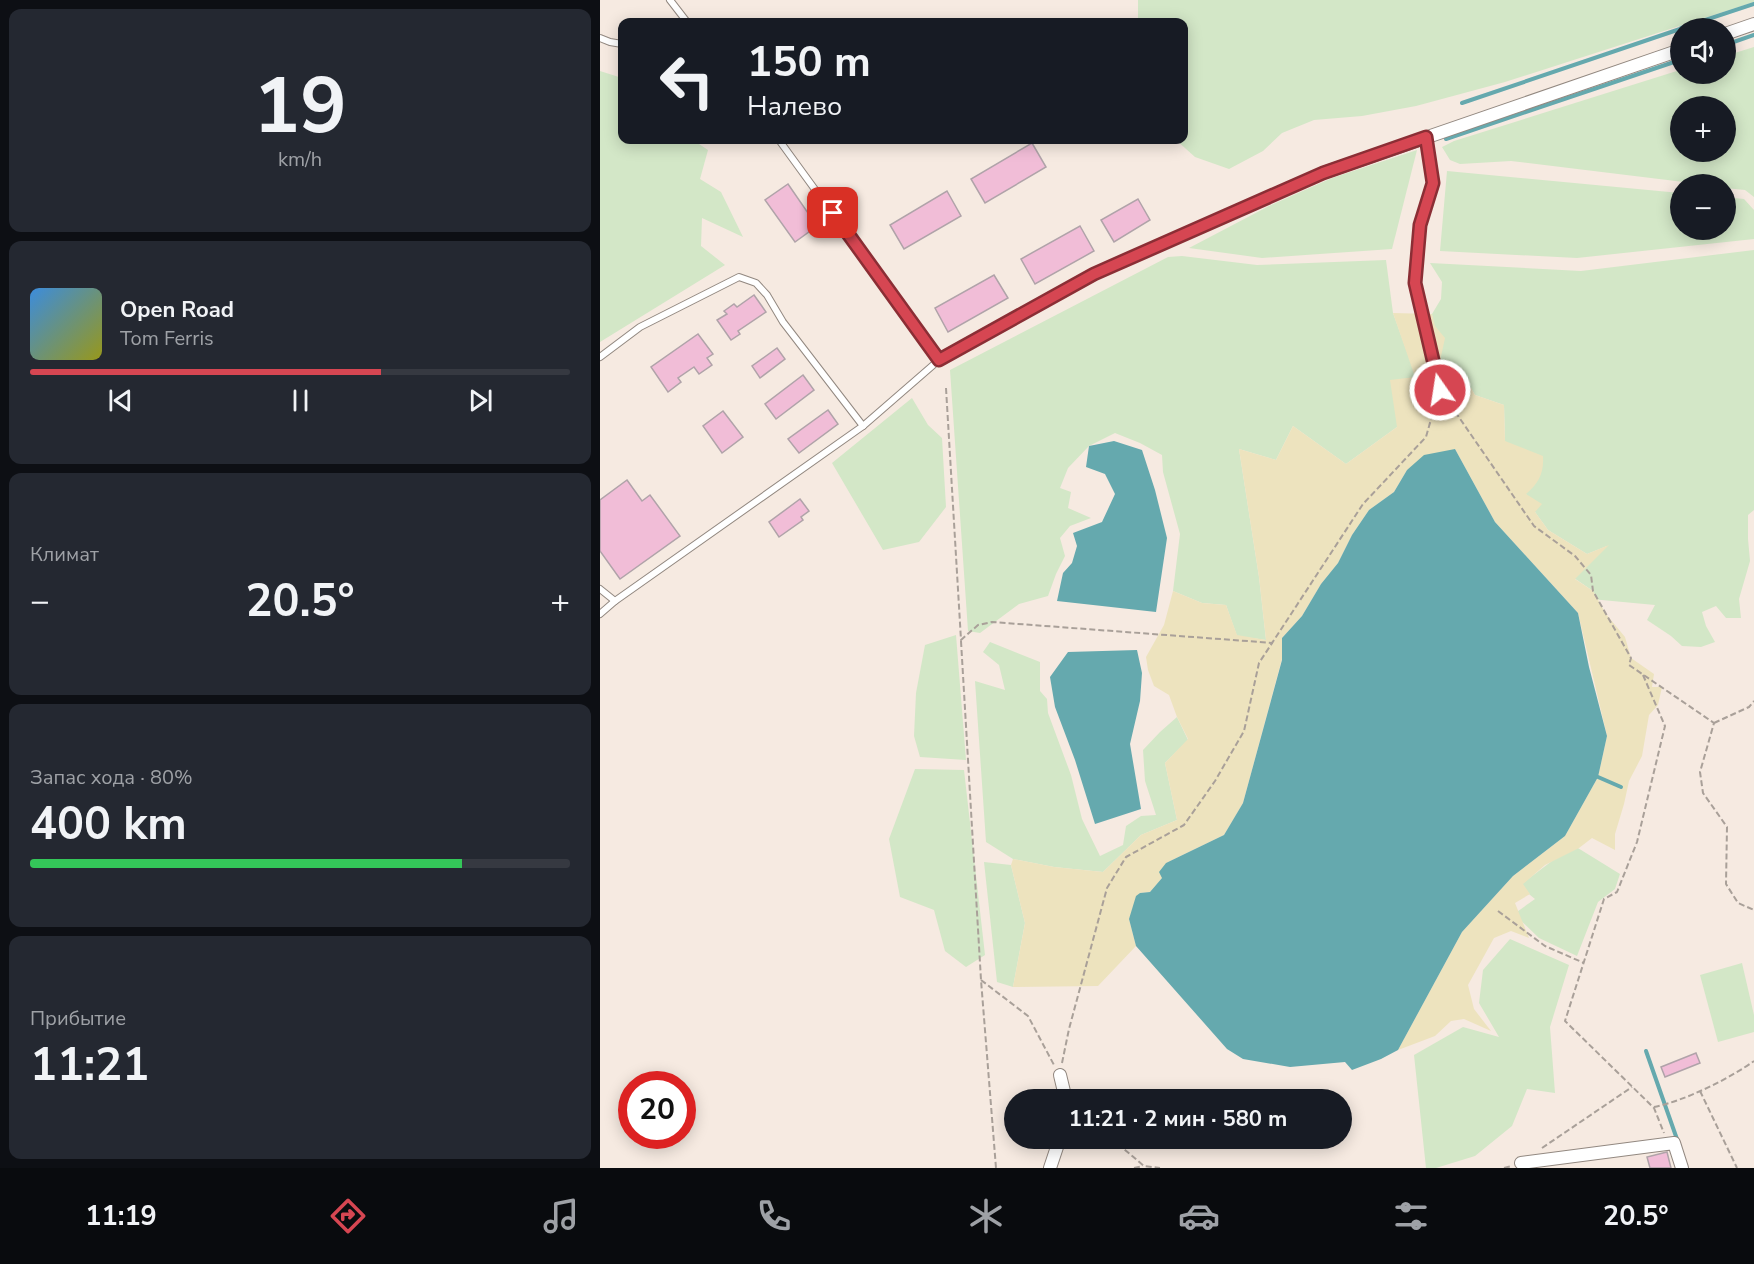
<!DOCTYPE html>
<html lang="ru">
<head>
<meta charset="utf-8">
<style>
	body { margin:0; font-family:"Nunito Sans",sans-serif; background:#242831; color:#f1f3f6; height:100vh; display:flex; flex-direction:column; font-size:22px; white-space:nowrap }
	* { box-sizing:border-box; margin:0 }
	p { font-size:20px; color:#9ea1a6 }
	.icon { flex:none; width:33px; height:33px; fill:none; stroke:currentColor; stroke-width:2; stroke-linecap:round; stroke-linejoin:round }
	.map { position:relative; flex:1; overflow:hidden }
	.panel { display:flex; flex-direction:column; gap:9px; padding:9px; background:#0d0f14; width:600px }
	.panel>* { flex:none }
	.top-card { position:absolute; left:18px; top:18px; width:570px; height:126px; border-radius:12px; box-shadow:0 3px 15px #0003; background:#171b24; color:#f1f3f6; overflow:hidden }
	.controls { position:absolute; left:1070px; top:18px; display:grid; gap:12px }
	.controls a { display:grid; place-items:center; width:66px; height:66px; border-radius:50%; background:#171b24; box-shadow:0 3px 15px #0003; font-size:30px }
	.speed { position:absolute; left:18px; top:1071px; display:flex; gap:12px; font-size:30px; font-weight:700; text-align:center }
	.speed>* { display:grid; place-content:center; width:78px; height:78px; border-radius:50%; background:#171b24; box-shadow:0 3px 15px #0003; line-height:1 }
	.speed .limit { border:9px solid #d22; background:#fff; color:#111 }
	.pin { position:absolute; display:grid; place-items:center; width:51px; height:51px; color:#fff; margin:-26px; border-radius:12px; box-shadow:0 3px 9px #0006 }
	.me { position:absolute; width:66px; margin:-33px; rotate:347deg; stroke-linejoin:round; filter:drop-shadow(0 0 4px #0008) }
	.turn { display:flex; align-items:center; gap:21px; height:126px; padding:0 30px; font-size:27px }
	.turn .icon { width:78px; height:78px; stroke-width:2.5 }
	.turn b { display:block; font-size:42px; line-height:51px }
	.big { font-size:45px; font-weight:700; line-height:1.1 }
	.panel .widget { flex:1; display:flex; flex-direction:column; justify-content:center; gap:9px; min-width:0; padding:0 21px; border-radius:12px; background:#242831 }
	.panel .dial { align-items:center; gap:0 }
	.dial b { font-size:78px; line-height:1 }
	.song { display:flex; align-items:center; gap:18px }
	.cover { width:72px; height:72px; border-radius:9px; background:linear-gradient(135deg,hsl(210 70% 55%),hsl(60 70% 35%)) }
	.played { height:6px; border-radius:3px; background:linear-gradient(90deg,#d64652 65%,#363941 65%) }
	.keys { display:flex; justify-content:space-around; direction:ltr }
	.heat { display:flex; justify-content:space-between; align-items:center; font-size:33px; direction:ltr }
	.charge { height:9px; border-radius:4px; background:linear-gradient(90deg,#34c759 80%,#363941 0) }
	.trip { position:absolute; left:404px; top:1089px; width:348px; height:60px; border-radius:30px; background:#171b24; box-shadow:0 3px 15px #0003; font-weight:700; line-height:60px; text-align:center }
	.menu { display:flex; height:96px; justify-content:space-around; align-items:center; background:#090b0e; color:#9ea1a6 }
	.menu .icon { width:42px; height:42px }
	.menu .selected { color:#d64652 }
	.menu b { font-size:27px; color:#f1f3f6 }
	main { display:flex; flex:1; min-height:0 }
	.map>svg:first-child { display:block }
</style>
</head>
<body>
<main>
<section class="panel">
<div class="widget dial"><b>19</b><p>km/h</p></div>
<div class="widget">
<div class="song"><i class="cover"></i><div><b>Open Road</b><p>Tom Ferris</p></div></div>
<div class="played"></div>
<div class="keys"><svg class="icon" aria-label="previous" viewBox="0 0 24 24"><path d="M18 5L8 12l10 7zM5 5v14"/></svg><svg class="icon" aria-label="pause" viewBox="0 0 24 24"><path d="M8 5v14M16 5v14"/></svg><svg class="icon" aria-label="next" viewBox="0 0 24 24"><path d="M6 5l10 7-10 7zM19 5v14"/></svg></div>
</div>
<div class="widget"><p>Климат</p>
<div class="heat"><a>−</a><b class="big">20.5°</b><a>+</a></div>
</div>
<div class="widget"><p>Запас хода · 80%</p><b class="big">400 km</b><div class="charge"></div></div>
<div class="widget"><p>Прибытие</p><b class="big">11:21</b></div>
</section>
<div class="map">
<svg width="1154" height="1168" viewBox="0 0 1154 1168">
	<rect width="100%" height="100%" fill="#f6eae1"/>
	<g fill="#d3e7c7" fill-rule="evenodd">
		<polygon points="538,0 1154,0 1154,2 905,82 816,106 762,116 714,120 682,133 663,151 629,169 595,157 576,140 584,140 584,22 538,22"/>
		<path d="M1154,47V197L1145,190L1125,188V184H1100L911,161L860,164L850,160L842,147L854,141L1080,70V74H1125V56ZM1080,106H1125V152H1080Z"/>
		<polygon points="0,71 22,78 22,140 93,140 108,150 100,179 121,192 143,237 102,218 101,246 125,265 0,342"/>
		<polygon points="817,150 792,249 662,258 589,248 669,206 732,178"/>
		<polygon points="847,171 1080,193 1080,230 1125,230 1125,197 1144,199 1154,210 1154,239 977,258 840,251"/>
		<polygon points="1154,250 1154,510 1148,515 1148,539 1150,561 1139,599 1141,618 1126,618 1116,606 1102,612 1106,626 1115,642 1101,647 1082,646 1071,636 1047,620 1055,605 991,599 993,591 974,578 1007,546 987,554 948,530 935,512 926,494 905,441 904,405 875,395 871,388 851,384 837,375 840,358 832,314 841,299 842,282 830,263 981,271"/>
		<polygon points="582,256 657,265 786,260 793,313 816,377 797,427 746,464 693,426 676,460 639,449 659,577 666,640 637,636 626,605 602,603 573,591 580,534 563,472 562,455 540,443 515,433 489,446 468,468 460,488 471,492 468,508 491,518 470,526 460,538 465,556 456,574 448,596 419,604 380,633 368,631 350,370 568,257"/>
		<polygon points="312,398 328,425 342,438 346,507 319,542 283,550 232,463"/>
		<polygon points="356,635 366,760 320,757 314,736 316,693 325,645"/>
		<polygon points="390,642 440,662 440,691 447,699 448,713 471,775 482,819 500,856 523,845 526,826 541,816 556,815 545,781 543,750 560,732 577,717 588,740 565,763 577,820 541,835 503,872 454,867 413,859 386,842 375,681 405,690 399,665 383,652"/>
		<polygon points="315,769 364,770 385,955 366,967 345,951 334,910 300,897 289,839"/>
		<polygon points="973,845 1020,874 1015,889 998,902 977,956 939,938 914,914 935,899 919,886"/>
		<polygon points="384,862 411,865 425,923 413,987 397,982"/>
		<polygon points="910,939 969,965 950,1027 955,1093 927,1089 912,1126 875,1156 836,1168 826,1168 814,1055 863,1027 899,1037 879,1003 883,970"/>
		<polygon points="1142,963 1154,1015 1154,1032 1118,1042 1100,975"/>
	</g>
	<path fill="#ede3be" d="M793,313L832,314L835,326L845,338L837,375L851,384L871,388L875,395L904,405L905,441L943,456C944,473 939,483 926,494L942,504L935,512L948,530L987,554L1009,545L975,579L993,591L1006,614L1025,637L1031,658L1054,674L1052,687H1062L1058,705L1049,715L1042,756L1029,781L1024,804L1015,834V850L992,838L979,848L945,865L923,884L930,894L915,903L929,938L911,931L894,938L868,985L874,1009L891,1031L864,1019L851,1021L835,1036L798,1050L862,932L913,876L965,836L998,777L1007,736L978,613L895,522L855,449L807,470L794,492L769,510L752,535L738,563L721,584L702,616L682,638V659L643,803L624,835L566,863L562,878L550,892L540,893L529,919L536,946L498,986L413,987L425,923L411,865L413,859L454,867L503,872L541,835L577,820L565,763L588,739L577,717L569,695L554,686L548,670L546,657L564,625L573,591L602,603L626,605L637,635L666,640L659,577L639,449L676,460L693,426L746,464L797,427L790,380L815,377Z"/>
	<g fill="#65a9ae">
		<polygon points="514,441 542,450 555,490 567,538 556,612 457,601 463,573 472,563 477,546 473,533 502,522 515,494 505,474 486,467 489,446"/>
		<polygon points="855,449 895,522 978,613 989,667 1007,736 998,777 965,836 913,876 862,932 798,1050 781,1059 752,1070 745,1062 690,1067 643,1059 627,1049 536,946 529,919 536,896 540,893 550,892 562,878 559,872 566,863 624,835 643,803 682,660 682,638 702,616 721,584 738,563 752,535 769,510 794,492 807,470 824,455"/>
		<polygon points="537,650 542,673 540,701 530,744 541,809 495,824 475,760 455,707 450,677 468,652"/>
	</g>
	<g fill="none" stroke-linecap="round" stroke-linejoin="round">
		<g stroke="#65a9ae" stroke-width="4">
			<polyline points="1081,28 1154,4"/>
			<polyline points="1125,45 1154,35"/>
			<polyline points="862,103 1080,29"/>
			<polyline points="846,139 1080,60"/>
			<polyline points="998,777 1021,787"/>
			<polyline points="1046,1051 1078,1142"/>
		</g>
	</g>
	<g fill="#f1bdd7" stroke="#b0a3a9" stroke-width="1.5">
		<polygon points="432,143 446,167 385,203 371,179"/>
		<polygon points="188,184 217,226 195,242 165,200"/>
		<polygon points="347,191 361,216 304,249 290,225"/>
		<polygon points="538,199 550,220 514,242 501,220"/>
		<polygon points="480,226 494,251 435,284 421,259"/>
		<polygon points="394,275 408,298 348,332 335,308"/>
		<polygon points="154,295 166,312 138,331 140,334 131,340 117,320 127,314 124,311 134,304 137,307"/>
		<polygon points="98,334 113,354 107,358 112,365 99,374 94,367 78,378 81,382 68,392 51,367"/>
		<polygon points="177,348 185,359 160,378 152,366"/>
		<polygon points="203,375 214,390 176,419 165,404"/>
		<polygon points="228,410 238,424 199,453 188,439"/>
		<polygon points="123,411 143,437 122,453 103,426"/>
		<polygon points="27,480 42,501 50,495 80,536 20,579 0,551 0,500"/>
		<polygon points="200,499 209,511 201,517 203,520 179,537 169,522"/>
		<polygon points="1096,1053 1100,1063 1065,1077 1061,1067"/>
		<polygon points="1067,1152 1071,1168 1050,1168 1047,1157"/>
	</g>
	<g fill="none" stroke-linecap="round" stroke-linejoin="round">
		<g stroke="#928880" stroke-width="8">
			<g id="service">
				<polyline points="70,0 87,22"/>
				<polyline points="0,38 10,42 22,44"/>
				<polyline points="826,138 833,182 820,225 815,283 840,390"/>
				<polyline points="179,140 339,360"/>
				<polyline points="0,357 40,327 139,277 156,283 167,295 183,322 263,426"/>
				<polyline points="0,589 15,601"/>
				<polyline points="0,614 15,601 263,426 339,360 494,274 723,173"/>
			</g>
		</g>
		<g stroke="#928880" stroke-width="14">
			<g id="minor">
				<polyline points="1125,34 1154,24"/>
				<polyline points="723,173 1080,50"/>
				<polyline points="460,1075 466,1100"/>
				<polyline points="921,1163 1074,1143 1082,1168"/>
				<polyline points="450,1168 460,1138"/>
			</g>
		</g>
		<g stroke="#a9a099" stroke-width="2" stroke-dasharray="6 3" stroke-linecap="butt">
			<polyline points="346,388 361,640 378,625 392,622 673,643"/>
			<polyline points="845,397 934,526 975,556 991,575 993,591 1031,658 1029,665 1114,723 1100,772 1103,793 1127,827 1126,884 1138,903 1154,910"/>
			<polyline points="361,641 381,980 396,1168"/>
			<polyline points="1043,675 1065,726 1037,842 1017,892 1004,899 965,1021 1054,1108 1064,1133"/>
			<polyline points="1114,723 1149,707 1154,701"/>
			<polyline points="898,911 945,946 984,963"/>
			<polyline points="381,980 428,1016 454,1065"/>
			<polyline points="462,1063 469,1029 507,888 526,857 584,825 615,781 644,731 659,663 763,504 826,437 837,398"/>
			<polyline points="1100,1091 1137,1168"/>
			<path d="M1054,1107C1084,1101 1129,1079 1154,1061"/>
			<polyline points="511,1138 544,1166 560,1168"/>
			<polyline points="942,1148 1032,1087"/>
			<polyline points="534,1168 543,1166"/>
			<polyline points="904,1168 912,1166"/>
		</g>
		<use href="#service" stroke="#fff" stroke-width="6"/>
		<use href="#minor" stroke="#fff" stroke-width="12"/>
	</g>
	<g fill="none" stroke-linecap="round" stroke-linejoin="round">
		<g stroke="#8b2e35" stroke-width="15">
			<polyline id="route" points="233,213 339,360 494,274 723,173 826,137 833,183 820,225 815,283 840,390"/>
		</g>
		<use href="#route" stroke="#d64652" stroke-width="10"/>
	</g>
</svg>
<div class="controls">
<a><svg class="icon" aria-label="sound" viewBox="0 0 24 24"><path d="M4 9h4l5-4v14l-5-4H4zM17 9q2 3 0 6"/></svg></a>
<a>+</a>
<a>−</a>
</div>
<div class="speed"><div class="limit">20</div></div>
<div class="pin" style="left:233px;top:213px;background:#d93025"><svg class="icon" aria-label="arrive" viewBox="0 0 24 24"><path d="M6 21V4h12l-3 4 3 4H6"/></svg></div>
<svg class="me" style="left:840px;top:390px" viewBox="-20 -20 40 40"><circle r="17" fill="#d64652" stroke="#fff" stroke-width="3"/><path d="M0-11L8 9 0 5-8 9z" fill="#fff"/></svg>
<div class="trip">11:21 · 2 мин · 580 m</div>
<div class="top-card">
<div class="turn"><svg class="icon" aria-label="left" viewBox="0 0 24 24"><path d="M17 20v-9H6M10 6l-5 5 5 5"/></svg><div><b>150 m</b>Налево</div></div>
</div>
</div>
</main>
<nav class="menu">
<b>11:19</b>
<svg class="icon selected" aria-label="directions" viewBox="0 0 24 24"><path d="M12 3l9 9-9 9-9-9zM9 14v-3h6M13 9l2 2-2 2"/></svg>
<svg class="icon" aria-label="music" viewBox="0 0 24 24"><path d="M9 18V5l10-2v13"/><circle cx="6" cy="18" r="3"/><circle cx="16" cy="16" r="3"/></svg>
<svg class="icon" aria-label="phone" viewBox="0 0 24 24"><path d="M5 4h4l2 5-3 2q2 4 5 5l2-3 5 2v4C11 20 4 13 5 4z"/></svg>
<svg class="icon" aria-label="climate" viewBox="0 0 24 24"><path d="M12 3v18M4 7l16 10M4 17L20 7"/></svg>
<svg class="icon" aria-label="car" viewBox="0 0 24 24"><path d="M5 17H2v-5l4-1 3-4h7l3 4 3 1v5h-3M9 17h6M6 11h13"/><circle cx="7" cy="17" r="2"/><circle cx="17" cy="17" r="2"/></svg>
<svg class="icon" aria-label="filters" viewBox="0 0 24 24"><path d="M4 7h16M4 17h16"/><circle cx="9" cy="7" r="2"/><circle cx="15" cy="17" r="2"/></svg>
<b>20.5°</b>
</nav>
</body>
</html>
